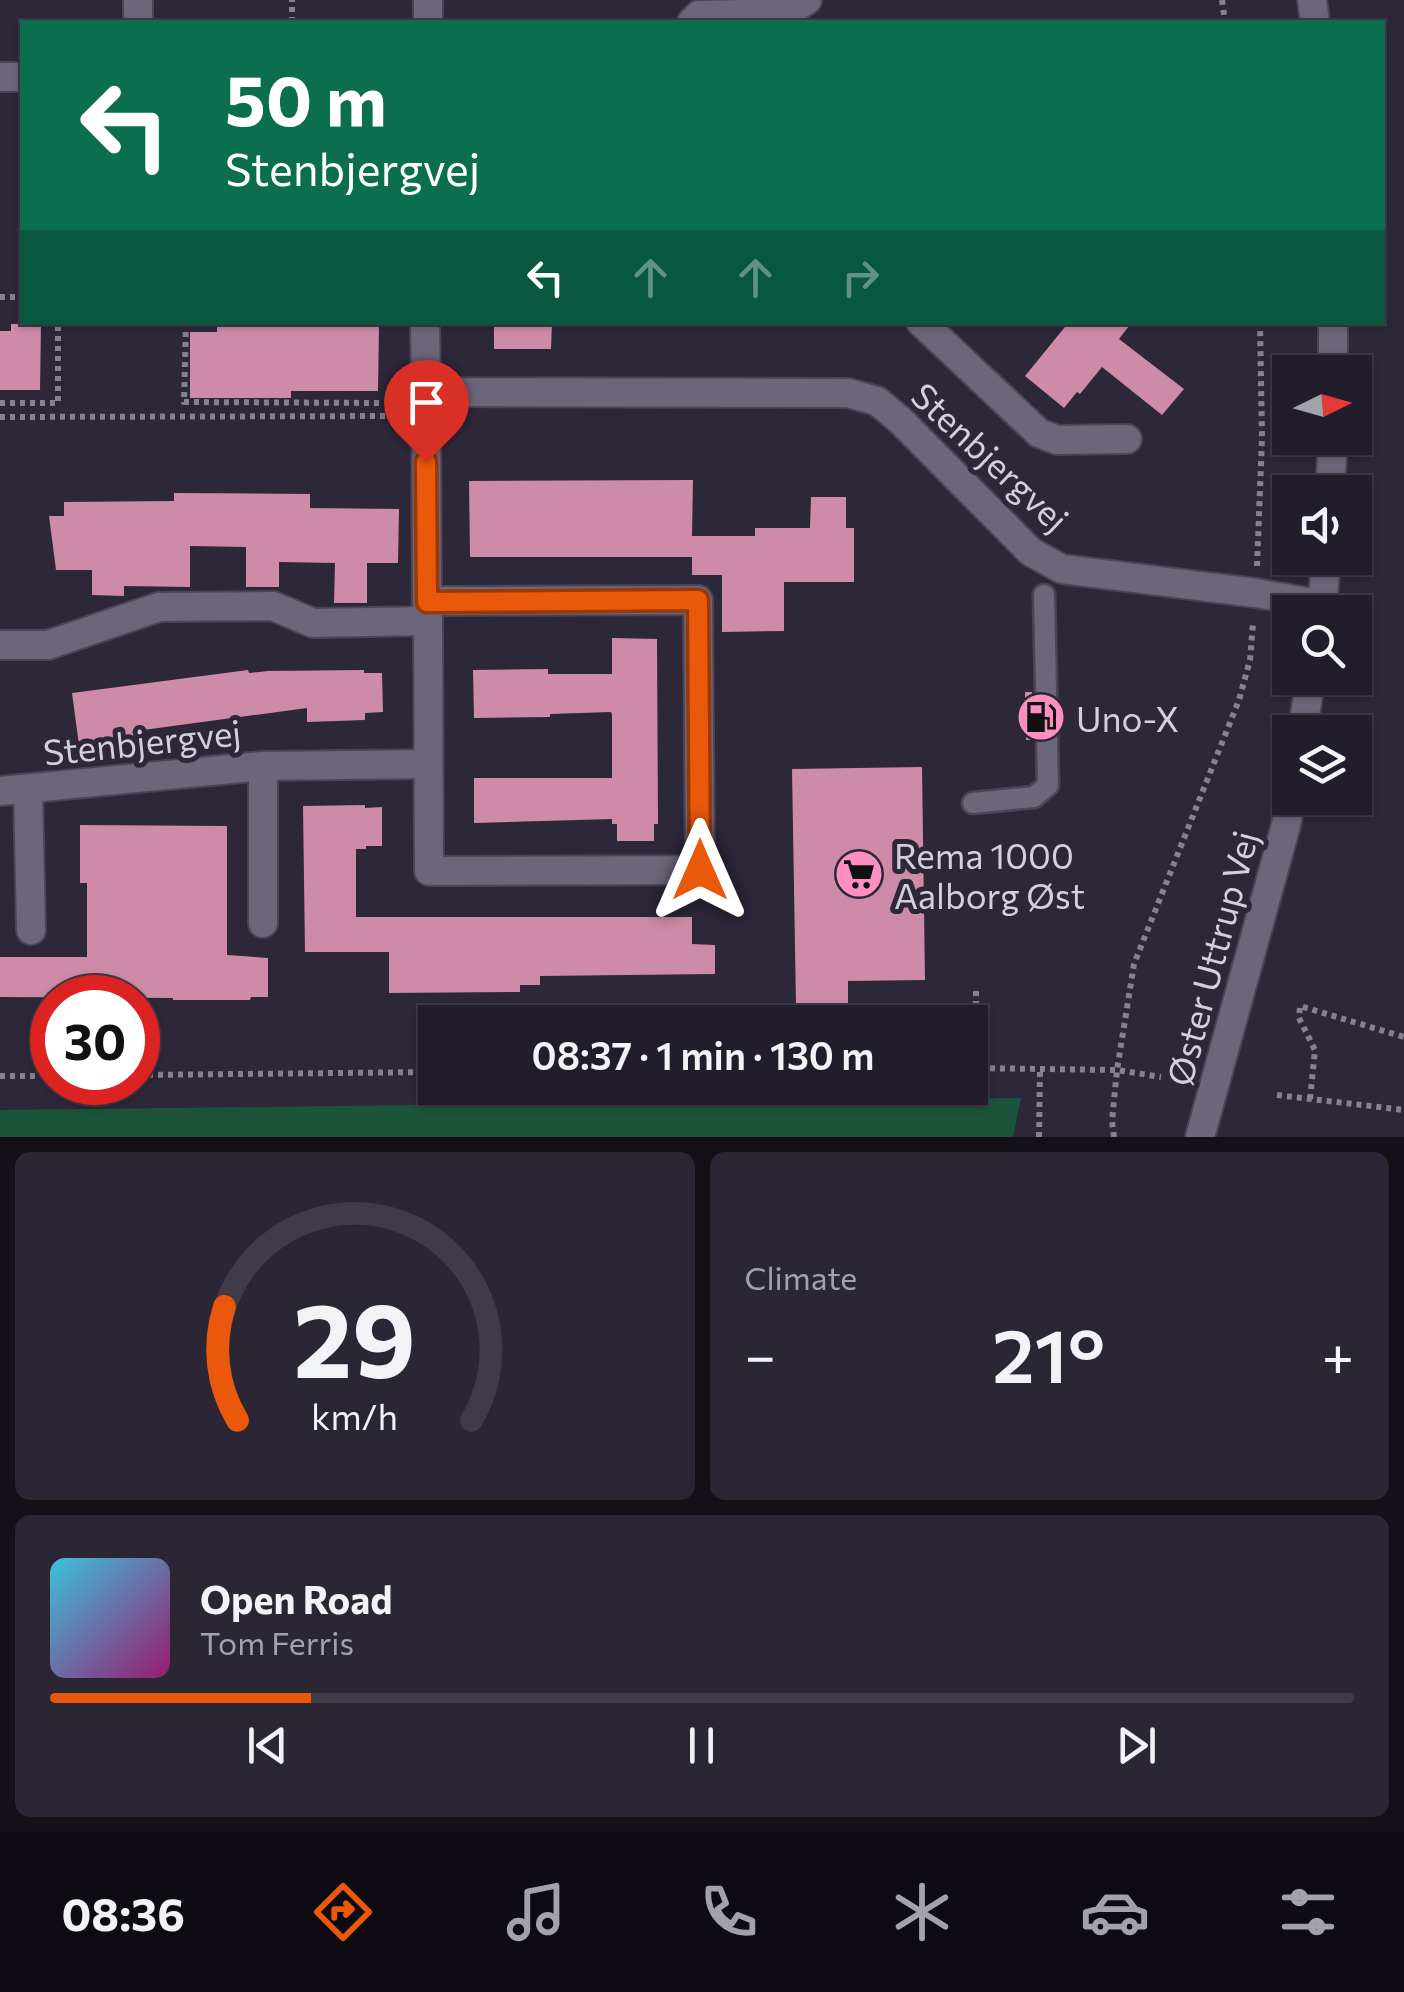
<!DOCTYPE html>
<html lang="en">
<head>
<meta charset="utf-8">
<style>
	body { margin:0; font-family:Commissioner,sans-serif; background:#2a2634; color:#f1f3f6; height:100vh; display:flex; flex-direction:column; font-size:38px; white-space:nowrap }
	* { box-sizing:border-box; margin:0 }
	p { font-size:32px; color:#a2a2a9 }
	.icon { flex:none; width:55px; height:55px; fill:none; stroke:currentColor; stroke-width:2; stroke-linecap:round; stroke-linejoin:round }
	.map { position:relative; height:1137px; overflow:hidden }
	.side { display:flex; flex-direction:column; gap:15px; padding:15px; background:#131018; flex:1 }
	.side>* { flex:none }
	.guide { position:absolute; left:20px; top:20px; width:1365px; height:305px; border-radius:0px; box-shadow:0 2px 8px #0004,0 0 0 2px #3f3b48; background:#0b6e4f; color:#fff; overflow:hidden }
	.needle { width:65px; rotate:85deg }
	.controls { position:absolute; left:1272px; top:355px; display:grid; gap:20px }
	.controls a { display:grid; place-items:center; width:100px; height:100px; border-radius:0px; background:#221d2c; box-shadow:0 2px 8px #0004,0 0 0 2px #3f3b48; font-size:50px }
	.speed { position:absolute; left:30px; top:975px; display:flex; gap:20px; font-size:50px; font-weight:700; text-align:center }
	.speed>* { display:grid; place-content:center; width:130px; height:130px; border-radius:50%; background:#221d2c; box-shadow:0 2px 8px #0004,0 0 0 2px #3f3b48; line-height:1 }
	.speed .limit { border:15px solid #d22; background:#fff; color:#111 }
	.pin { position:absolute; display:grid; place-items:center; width:85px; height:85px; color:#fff; margin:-102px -42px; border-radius:50% 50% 50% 0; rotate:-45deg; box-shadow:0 0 10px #0007 }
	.pin .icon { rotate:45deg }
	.me { position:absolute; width:110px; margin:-55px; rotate:0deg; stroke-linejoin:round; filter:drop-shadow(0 0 8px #0008) }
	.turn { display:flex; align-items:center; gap:35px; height:210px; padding:0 40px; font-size:45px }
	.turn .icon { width:130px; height:130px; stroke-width:2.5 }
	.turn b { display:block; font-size:70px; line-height:85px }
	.lanes { display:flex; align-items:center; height:95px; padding:0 40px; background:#0003; justify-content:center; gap:50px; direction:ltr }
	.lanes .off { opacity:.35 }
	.big { font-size:75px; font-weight:600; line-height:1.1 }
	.side .card { flex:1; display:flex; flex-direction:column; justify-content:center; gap:15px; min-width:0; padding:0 35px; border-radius:15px; background:#2a2634 }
	.side .dial { align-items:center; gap:0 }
	.dial svg { height:260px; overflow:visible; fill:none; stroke:#3f3b48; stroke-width:7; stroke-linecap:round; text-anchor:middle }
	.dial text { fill:#f1f3f6; stroke:none }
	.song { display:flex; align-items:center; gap:30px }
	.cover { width:120px; height:120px; border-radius:15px; background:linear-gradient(135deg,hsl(190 70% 55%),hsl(320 70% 35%)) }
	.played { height:10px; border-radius:5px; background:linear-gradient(90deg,#ea580c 20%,#3f3b48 20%) }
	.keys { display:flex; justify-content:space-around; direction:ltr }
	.heat { display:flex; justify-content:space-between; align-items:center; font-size:55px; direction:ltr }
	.side .tiles { flex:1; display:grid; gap:15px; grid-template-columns:1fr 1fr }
	.card:last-child { grid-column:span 2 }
	.trip { position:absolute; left:418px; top:1005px; width:570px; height:100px; border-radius:0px; background:#221d2c; box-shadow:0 2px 8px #0004,0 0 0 2px #3f3b48; font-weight:600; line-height:100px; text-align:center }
	.dock { display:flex; height:160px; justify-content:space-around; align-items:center; background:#0e0c12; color:#a2a2a9 }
	.dock .icon { width:70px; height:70px }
	.dock .active { color:#ea580c }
	.dock b { font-size:45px; color:#f1f3f6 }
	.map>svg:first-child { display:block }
</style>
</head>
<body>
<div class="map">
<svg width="1404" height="1137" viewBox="0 0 1404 1137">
	<rect width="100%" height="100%" fill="#2d273a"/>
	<polygon fill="#1b543a" points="1021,1098 1013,1137 0,1137 0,1110"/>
	<g fill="#cd8ba7">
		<polygon points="494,322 552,322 551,349 494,349"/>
		<polygon points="1069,322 1132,322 1119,339 1184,389 1162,415 1102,367 1080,394 1077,392 1064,408 1025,376"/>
		<polygon points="11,324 41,324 40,390 0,390 0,331 11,331"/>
		<polygon points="217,324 379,325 378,391 291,391 291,398 190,398 190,332 217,332"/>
		<polygon points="693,480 692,536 755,536 755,528 810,528 811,497 846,497 846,528 854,528 854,582 784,582 784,631 722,632 722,575 692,575 692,557 470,557 469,481"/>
		<polygon points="174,493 310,494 310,508 399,509 398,563 367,563 367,603 334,603 335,563 279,562 279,587 246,587 246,547 190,546 190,587 124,586 124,596 92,595 92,570 56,570 49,516 64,516 64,502 174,501"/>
		<polygon points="612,638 657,639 658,824 654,824 654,841 617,841 617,824 612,824 612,819 474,823 474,778 612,778 612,714 611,712 550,714 550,717 474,718 473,670 548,669 548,674 612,674"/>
		<polygon points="248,670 249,673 268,671 364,670 364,673 382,673 383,712 365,713 365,720 307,722 307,708 136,731 136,738 79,745 72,693"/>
		<polygon points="1025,692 1032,692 1033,740 1026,740"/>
		<polygon points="922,767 925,980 848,981 848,1006 796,1007 792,769"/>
		<polygon points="365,805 365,808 382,807 382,846 366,846 366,849 356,849 356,917 692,917 692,944 715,945 715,974 540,976 540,985 520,985 520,992 389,993 389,952 305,952 303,806"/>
		<polygon points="80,825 227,826 227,955 268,958 268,997 251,997 250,1000 173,1000 173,998 0,997 0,957 87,957 87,883 80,883"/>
	</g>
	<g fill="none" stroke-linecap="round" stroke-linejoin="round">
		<g stroke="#4a4555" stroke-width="25">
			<polyline id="service" points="973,803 1034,797 1048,785 1044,595"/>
		</g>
		<g stroke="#4a4555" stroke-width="32">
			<g id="minor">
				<polyline points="138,0 138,22"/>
				<polyline points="428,22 428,0"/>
				<polyline points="692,22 699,15 787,13 807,0"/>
				<polyline points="0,77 22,77"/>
				<polyline points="425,322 426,392 848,393 877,401 901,421 1031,552 1062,569 1256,593 1323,605"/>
				<polyline points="921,322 1039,433 1057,440 1127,439"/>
				<polyline points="426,392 427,601 428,621 429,871 700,870 698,600 427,601"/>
				<polyline points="0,645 48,645 159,607 273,606 313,623 428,621"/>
				<polyline points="28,790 31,930"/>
				<polyline points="0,791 263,766 428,764"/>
				<polyline points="263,923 263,766"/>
			</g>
		</g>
		<g stroke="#4a4555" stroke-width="32">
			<g id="tertiary">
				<polyline points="1312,0 1315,22"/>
				<polyline points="1333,322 1333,372"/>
				<polyline points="1330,492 1333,438"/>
				<polyline points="1322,612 1326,558"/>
				<polyline points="1302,732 1311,678"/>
				<polyline points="1200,1137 1286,825 1291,798"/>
			</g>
		</g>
		<g stroke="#868191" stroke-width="6" stroke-dasharray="5 5" stroke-linecap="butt">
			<polyline points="1222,0 1225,22"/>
			<polyline points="292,22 292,0"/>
			<polyline points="0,297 22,297"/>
			<polyline points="186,322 184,402 383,403"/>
			<polyline points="0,403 58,403 58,322"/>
			<polyline points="0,417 398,416"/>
			<polyline points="1257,566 1262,438 1260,322"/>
			<polyline points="932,1022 932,1011 976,1011 976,991"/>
			<polyline points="970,1068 1117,1070 1161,1077"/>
			<polyline points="138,1075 435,1072"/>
			<polyline points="0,1076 52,1076"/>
			<polyline points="1277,1095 1404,1110"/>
			<polyline points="1310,1099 1315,1050 1299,1018 1300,1006 1404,1037"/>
			<polyline points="1039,1137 1040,1070"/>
			<polyline points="1114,1137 1112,1121 1117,1070 1134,964 1239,700 1250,660 1253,623"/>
		</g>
		<use href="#service" stroke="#6c667b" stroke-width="20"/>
		<use href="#minor" stroke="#6c667b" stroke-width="28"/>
		<use href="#tertiary" stroke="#6c667b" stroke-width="28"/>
	</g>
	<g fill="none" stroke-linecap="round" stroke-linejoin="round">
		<g stroke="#983908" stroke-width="25">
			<polyline id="route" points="426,462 427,602 698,600 700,870"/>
		</g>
		<use href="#route" stroke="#ea580c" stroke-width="18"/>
	</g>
	<defs>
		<g id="fuel-disc" transform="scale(2.5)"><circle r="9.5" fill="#fd8ec0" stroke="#2d273a"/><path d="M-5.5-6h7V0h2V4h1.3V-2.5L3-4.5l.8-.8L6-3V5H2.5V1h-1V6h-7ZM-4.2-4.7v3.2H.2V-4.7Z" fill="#111"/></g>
		<g id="supermarket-disc" transform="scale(2.5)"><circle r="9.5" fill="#fd8ec0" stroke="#2d273a"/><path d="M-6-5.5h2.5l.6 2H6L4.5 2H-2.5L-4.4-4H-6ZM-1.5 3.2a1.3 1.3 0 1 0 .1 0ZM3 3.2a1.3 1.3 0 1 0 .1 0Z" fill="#111"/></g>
	</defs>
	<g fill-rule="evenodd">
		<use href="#fuel-disc" x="1041" y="717"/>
		<use href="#supermarket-disc" x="859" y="874"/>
	</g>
	<g text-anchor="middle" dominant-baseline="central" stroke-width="10" stroke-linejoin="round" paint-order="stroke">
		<g font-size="35" fill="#d3cfdc" stroke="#2d273a">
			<text transform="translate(991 456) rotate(43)">Stenbjergvej</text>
			<text transform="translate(142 741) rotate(-6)">Stenbjergvej</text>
			<text transform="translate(1211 958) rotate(-75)">Øster Uttrup Vej</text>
		</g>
		<g font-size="35" fill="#d3cfdc" stroke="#2d273a" text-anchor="start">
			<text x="1076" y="717">Uno-X</text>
			<text x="894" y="854">Rema 1000<tspan x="894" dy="40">Aalborg Øst</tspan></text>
		</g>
	</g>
</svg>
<div class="controls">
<a><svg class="needle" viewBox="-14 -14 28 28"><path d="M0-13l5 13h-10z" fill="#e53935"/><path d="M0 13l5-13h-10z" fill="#a2a2a9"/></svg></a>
<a><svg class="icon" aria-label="sound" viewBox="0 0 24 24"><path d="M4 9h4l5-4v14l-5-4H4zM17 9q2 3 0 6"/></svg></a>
<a><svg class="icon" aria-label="search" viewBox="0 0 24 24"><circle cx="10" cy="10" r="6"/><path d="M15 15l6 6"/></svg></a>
<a><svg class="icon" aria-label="layers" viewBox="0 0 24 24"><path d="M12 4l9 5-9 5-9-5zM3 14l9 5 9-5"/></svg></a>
</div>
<div class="speed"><div class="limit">30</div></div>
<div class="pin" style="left:426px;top:462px;background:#d93025"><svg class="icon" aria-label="arrive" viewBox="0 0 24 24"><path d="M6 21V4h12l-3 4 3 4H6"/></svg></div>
<svg class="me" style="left:700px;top:870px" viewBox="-20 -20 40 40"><path d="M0-17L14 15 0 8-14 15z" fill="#ea580c" stroke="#fff" stroke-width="4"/></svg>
<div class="trip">08:37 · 1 min · 130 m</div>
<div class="guide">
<div class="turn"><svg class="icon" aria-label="left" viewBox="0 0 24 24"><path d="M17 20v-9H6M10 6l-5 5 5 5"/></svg><div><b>50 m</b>Stenbjergvej</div></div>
<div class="lanes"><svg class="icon" aria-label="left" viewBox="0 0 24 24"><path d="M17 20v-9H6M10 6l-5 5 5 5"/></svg><svg class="icon off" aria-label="ahead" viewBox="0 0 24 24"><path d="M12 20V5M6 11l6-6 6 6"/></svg><svg class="icon off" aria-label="ahead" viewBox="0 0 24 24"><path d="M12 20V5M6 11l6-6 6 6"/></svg><svg class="icon off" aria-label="right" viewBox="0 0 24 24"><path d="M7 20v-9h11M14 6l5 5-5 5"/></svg></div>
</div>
</div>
<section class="side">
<div class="tiles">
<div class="card dial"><svg viewBox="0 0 100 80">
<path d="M14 69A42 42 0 1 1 86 69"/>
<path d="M14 69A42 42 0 0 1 10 34" stroke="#ea580c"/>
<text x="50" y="56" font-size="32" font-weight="700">29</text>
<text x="50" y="72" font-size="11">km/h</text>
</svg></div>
<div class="card"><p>Climate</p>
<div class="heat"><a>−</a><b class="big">21°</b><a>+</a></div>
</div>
<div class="card">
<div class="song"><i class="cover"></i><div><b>Open Road</b><p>Tom Ferris</p></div></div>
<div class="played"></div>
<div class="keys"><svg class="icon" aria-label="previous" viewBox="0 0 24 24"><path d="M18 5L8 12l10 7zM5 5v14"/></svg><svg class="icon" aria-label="pause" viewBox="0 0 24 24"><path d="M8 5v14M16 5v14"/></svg><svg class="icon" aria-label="next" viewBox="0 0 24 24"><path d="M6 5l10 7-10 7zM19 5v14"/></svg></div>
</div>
</div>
</section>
<nav class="dock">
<b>08:36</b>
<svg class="icon active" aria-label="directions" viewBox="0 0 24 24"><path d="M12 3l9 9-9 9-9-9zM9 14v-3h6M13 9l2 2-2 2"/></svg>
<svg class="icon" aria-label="music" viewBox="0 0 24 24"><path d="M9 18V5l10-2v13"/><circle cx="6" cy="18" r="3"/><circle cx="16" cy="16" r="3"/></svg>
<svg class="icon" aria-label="phone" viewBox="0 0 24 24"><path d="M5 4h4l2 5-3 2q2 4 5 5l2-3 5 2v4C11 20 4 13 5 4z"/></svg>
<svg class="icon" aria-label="climate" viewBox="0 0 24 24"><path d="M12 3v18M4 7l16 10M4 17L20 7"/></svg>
<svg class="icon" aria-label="car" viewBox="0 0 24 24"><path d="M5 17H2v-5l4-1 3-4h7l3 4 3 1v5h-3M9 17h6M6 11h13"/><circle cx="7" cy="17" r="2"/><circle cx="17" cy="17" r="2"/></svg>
<svg class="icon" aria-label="filters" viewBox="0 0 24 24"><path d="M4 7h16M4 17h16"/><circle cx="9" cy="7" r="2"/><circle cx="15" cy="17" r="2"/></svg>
</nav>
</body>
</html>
